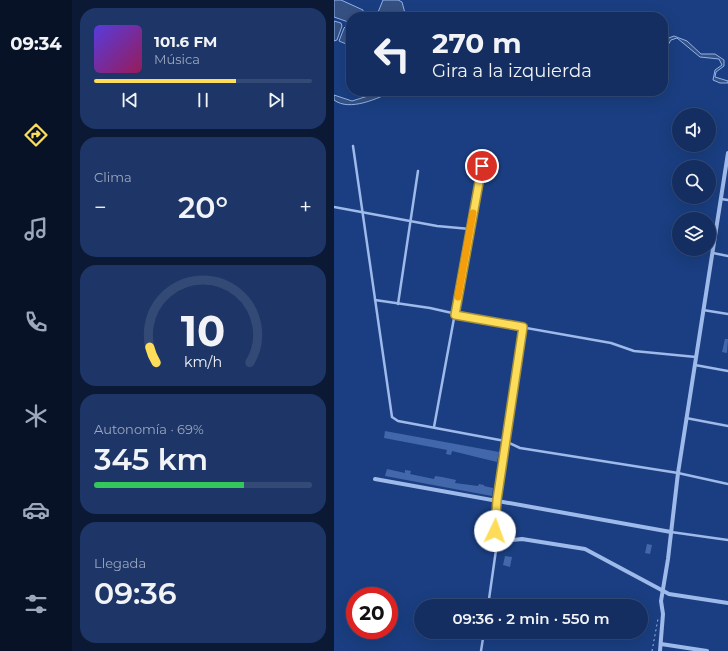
<!DOCTYPE html>
<html lang="es">
<head>
<meta charset="utf-8">
<style>
	body { margin:0; font-family:Montserrat,sans-serif; background:#1d3667; color:#f1f3f6; height:100vh; display:flex; flex-direction:column; font-size:15px; white-space:nowrap }
	* { box-sizing:border-box; margin:0 }
	p { font-size:13px; color:#9da8bd }
	.icon { flex:none; width:22px; height:22px; fill:none; stroke:currentColor; stroke-width:2; stroke-linecap:round; stroke-linejoin:round }
	.map { position:relative; flex:1; overflow:hidden }
	.side { display:flex; flex-direction:column; gap:8px; padding:8px; background:#0b1935; width:262px }
	.side>* { flex:none }
	.top-card { position:absolute; left:12px; top:12px; width:322px; height:84px; border-radius:16px; box-shadow:0 4px 16px #0002,0 0 0 1px #334a76; background:#142e61; color:#f1f3f6; overflow:hidden }
	.buttons { position:absolute; left:338px; top:108px; display:grid; gap:8px }
	.buttons a { display:grid; place-items:center; width:44px; height:44px; border-radius:50%; background:#142e61; box-shadow:0 4px 16px #0002,0 0 0 1px #334a76; font-size:20px }
	.speed { position:absolute; left:12px; top:587px; display:flex; gap:8px; font-size:20px; font-weight:700; text-align:center }
	.speed>* { display:grid; place-content:center; width:52px; height:52px; border-radius:50%; background:#142e61; box-shadow:0 4px 16px #0002,0 0 0 1px #334a76; line-height:1 }
	.speed .limit { border:6px solid #d22; background:#fff; color:#111 }
	.pin { position:absolute; display:grid; place-items:center; width:34px; height:34px; color:#fff; margin:-17px; border:2px solid #fff; border-radius:50%; box-shadow:0 1px 4px #0007 }
	.me { position:absolute; width:44px; margin:-22px; rotate:3deg; stroke-linejoin:round; filter:drop-shadow(0 0 3px #0008) }
	.turn { display:flex; align-items:center; gap:14px; height:84px; padding:0 20px; font-size:18px }
	.turn .icon { width:52px; height:52px; stroke-width:2.5 }
	.turn b { display:block; font-size:28px; line-height:34px }
	.big { font-size:30px; font-weight:600; line-height:1.1 }
	.side .tile { flex:1; display:flex; flex-direction:column; justify-content:center; gap:6px; min-width:0; padding:0 14px; border-radius:16px; background:#1d3667 }
	.side .dial { align-items:center; gap:0 }
	.dial svg { height:104px; overflow:visible; fill:none; stroke:#334a76; stroke-width:7; stroke-linecap:round; text-anchor:middle }
	.dial text { fill:#f1f3f6; stroke:none }
	.song { display:flex; align-items:center; gap:12px }
	.cover { width:48px; height:48px; border-radius:6px; background:linear-gradient(135deg,hsl(250 70% 55%),hsl(330 70% 35%)) }
	.played { height:4px; border-radius:2px; background:linear-gradient(90deg,#fddc59 65%,#334a76 65%) }
	.keys { display:flex; justify-content:space-around; direction:ltr }
	.heat { display:flex; justify-content:space-between; align-items:center; font-size:22px; direction:ltr }
	.charge { height:6px; border-radius:3px; background:linear-gradient(90deg,#34c759 69%,#334a76 0) }
	.trip { position:absolute; left:80px; top:599px; width:234px; height:40px; border-radius:20px; background:#142e61; box-shadow:0 4px 16px #0002,0 0 0 1px #334a76; font-weight:600; line-height:40px; text-align:center }
	main { display:flex; flex:1; min-height:0 }
	.tabs { display:flex; flex-direction:column; width:72px; justify-content:space-around; align-items:center; background:#081227; color:#9da8bd }
	.tabs .icon { width:28px; height:28px }
	.tabs .current { color:#fddc59 }
	.tabs b { font-size:18px; color:#f1f3f6 }
	.map>svg:first-child { display:block }
</style>
</head>
<body>
<main>
<nav class="tabs">
<b>09:34</b>
<svg class="icon current" aria-label="directions" viewBox="0 0 24 24"><path d="M12 3l9 9-9 9-9-9zM9 14v-3h6M13 9l2 2-2 2"/></svg>
<svg class="icon" aria-label="music" viewBox="0 0 24 24"><path d="M9 18V5l10-2v13"/><circle cx="6" cy="18" r="3"/><circle cx="16" cy="16" r="3"/></svg>
<svg class="icon" aria-label="phone" viewBox="0 0 24 24"><path d="M5 4h4l2 5-3 2q2 4 5 5l2-3 5 2v4C11 20 4 13 5 4z"/></svg>
<svg class="icon" aria-label="climate" viewBox="0 0 24 24"><path d="M12 3v18M4 7l16 10M4 17L20 7"/></svg>
<svg class="icon" aria-label="car" viewBox="0 0 24 24"><path d="M5 17H2v-5l4-1 3-4h7l3 4 3 1v5h-3M9 17h6M6 11h13"/><circle cx="7" cy="17" r="2"/><circle cx="17" cy="17" r="2"/></svg>
<svg class="icon" aria-label="filters" viewBox="0 0 24 24"><path d="M4 7h16M4 17h16"/><circle cx="9" cy="7" r="2"/><circle cx="15" cy="17" r="2"/></svg>
</nav>
<section class="side">
<div class="tile">
<div class="song"><i class="cover"></i><div><b>101.6 FM</b><p>Música</p></div></div>
<div class="played"></div>
<div class="keys"><svg class="icon" aria-label="previous" viewBox="0 0 24 24"><path d="M18 5L8 12l10 7zM5 5v14"/></svg><svg class="icon" aria-label="pause" viewBox="0 0 24 24"><path d="M8 5v14M16 5v14"/></svg><svg class="icon" aria-label="next" viewBox="0 0 24 24"><path d="M6 5l10 7-10 7zM19 5v14"/></svg></div>
</div>
<div class="tile"><p>Clima</p>
<div class="heat"><a>−</a><b class="big">20°</b><a>+</a></div>
</div>
<div class="tile dial"><svg viewBox="0 0 100 80">
<path d="M14 69A42 42 0 1 1 86 69"/>
<path d="M14 69A42 42 0 0 1 9 57" stroke="#fddc59"/>
<text x="50" y="56" font-size="32" font-weight="700">10</text>
<text x="50" y="72" font-size="11">km/h</text>
</svg></div>
<div class="tile"><p>Autonomía · 69%</p><b class="big">345 km</b><div class="charge"></div></div>
<div class="tile"><p>Llegada</p><b class="big">09:36</b></div>
</section>
<div class="map">
<svg width="394" height="651" viewBox="0 0 394 651">
	<rect width="100%" height="100%" fill="#1a3e81"/>
	<g fill="#355082" stroke="#90b3ed">
		<polygon points="0,0 7,0 29,10 29,17 17,17 17,23 0,17"/>
		<polygon points="49,0 64,0 68,2 72,17 42,17"/>
		<polygon points="0,21 7,23 8,26 3,40 0,41"/>
		<polygon points="13,25 17,26 17,46 5,41 10,28"/>
		<polygon points="340,36 353,41 367,54 381,54 390,60 390,66 382,72 381,77 394,81 394,83 386,83 379,80 381,70 388,65 385,59 366,57 343,38 337,40 331,50 329,48 332,39"/>
		<path d="M50,91H60C44,98 16,112 0,100V95L18,101Z"/>
	</g>
	<g fill="#4268ab">
		<polygon points="391,339 394,339 393,353 388,352"/>
		<polygon points="51,431 165,452 163,462 118,451 117,455 112,454 113,450 50,438"/>
		<polygon points="53,469 71,473 71,470 77,471 76,474 100,479 101,476 108,477 122,480 121,483 144,486 145,484 150,485 150,486 159,488 158,496 51,476"/>
		<polygon points="313,544 318,545 316,554 311,553"/>
		<polygon points="171,556 178,557 176,567 169,565"/>
		<polygon points="197,632 212,632 211,637 196,635"/>
	</g>
	<g fill="none" stroke-linecap="round" stroke-linejoin="round">
		<polyline stroke="#9ebaeb" stroke-width="1" stroke-dasharray="2 3" stroke-linecap="butt" points="318,651 324,619"/>
		<g stroke="#9ebaeb" stroke-width="2.5">
			<polyline points="19,146 58,417 64,421 171,441 186,448 344,473 394,484"/>
			<polyline points="387,199 394,200"/>
			<polyline points="0,207 103,226 136,229"/>
			<polyline points="379,253 394,256"/>
			<polyline points="41,300 96,308 158,322 277,343 300,351 362,357"/>
			<polyline points="64,304 84,171"/>
			<polyline points="369,310 394,314"/>
			<polyline points="361,365 394,371"/>
			<polyline points="352,418 394,426"/>
			<polyline points="100,427 148,166"/>
			<polyline points="337,532 394,540"/>
			<polyline points="154,606 163,543 161,531 163,501 189,327"/>
			<polyline points="147,651 150,632"/>
		</g>
		<g stroke="#9ebaeb" stroke-width="4">
			<polyline points="41,479 337,532"/>
			<polyline points="162,538 178,540 188,539 251,549 335,594 394,603"/>
			<polyline points="327,644 373,651"/>
			<polyline points="326,651 329,614 327,601 334,559 344,473 394,153"/>
		</g>
	</g>
	<g fill="none" stroke-linecap="round" stroke-linejoin="round">
		<g stroke="#a48f3a" stroke-width="10">
			<polyline id="route" points="148,166 121,315 189,327 163,500 161,531"/>
		</g>
		<use href="#route" stroke="#fddc59" stroke-width="7"/>
		<polyline stroke="#f59e0b" stroke-width="7" points="124,297 139,213"/>
	</g>
</svg>
<div class="buttons">
<a><svg class="icon" aria-label="sound" viewBox="0 0 24 24"><path d="M4 9h4l5-4v14l-5-4H4zM17 9q2 3 0 6"/></svg></a>
<a><svg class="icon" aria-label="search" viewBox="0 0 24 24"><circle cx="10" cy="10" r="6"/><path d="M15 15l6 6"/></svg></a>
<a><svg class="icon" aria-label="layers" viewBox="0 0 24 24"><path d="M12 4l9 5-9 5-9-5zM3 14l9 5 9-5"/></svg></a>
</div>
<div class="speed"><div class="limit">20</div></div>
<div class="pin" style="left:148px;top:166px;background:#d93025"><svg class="icon" aria-label="arrive" viewBox="0 0 24 24"><path d="M6 21V4h12l-3 4 3 4H6"/></svg></div>
<svg class="me" style="left:161px;top:531px" viewBox="-20 -20 40 40"><circle r="19" fill="#fff"/><path d="M0-13L10 11 0 6-10 11z" fill="#fddc59"/></svg>
<div class="trip">09:36 · 2 min · 550 m</div>
<div class="top-card">
<div class="turn"><svg class="icon" aria-label="left" viewBox="0 0 24 24"><path d="M17 20v-9H6M10 6l-5 5 5 5"/></svg><div><b>270 m</b>Gira a la izquierda</div></div>
</div>
</div>
</main>
</body>
</html>
